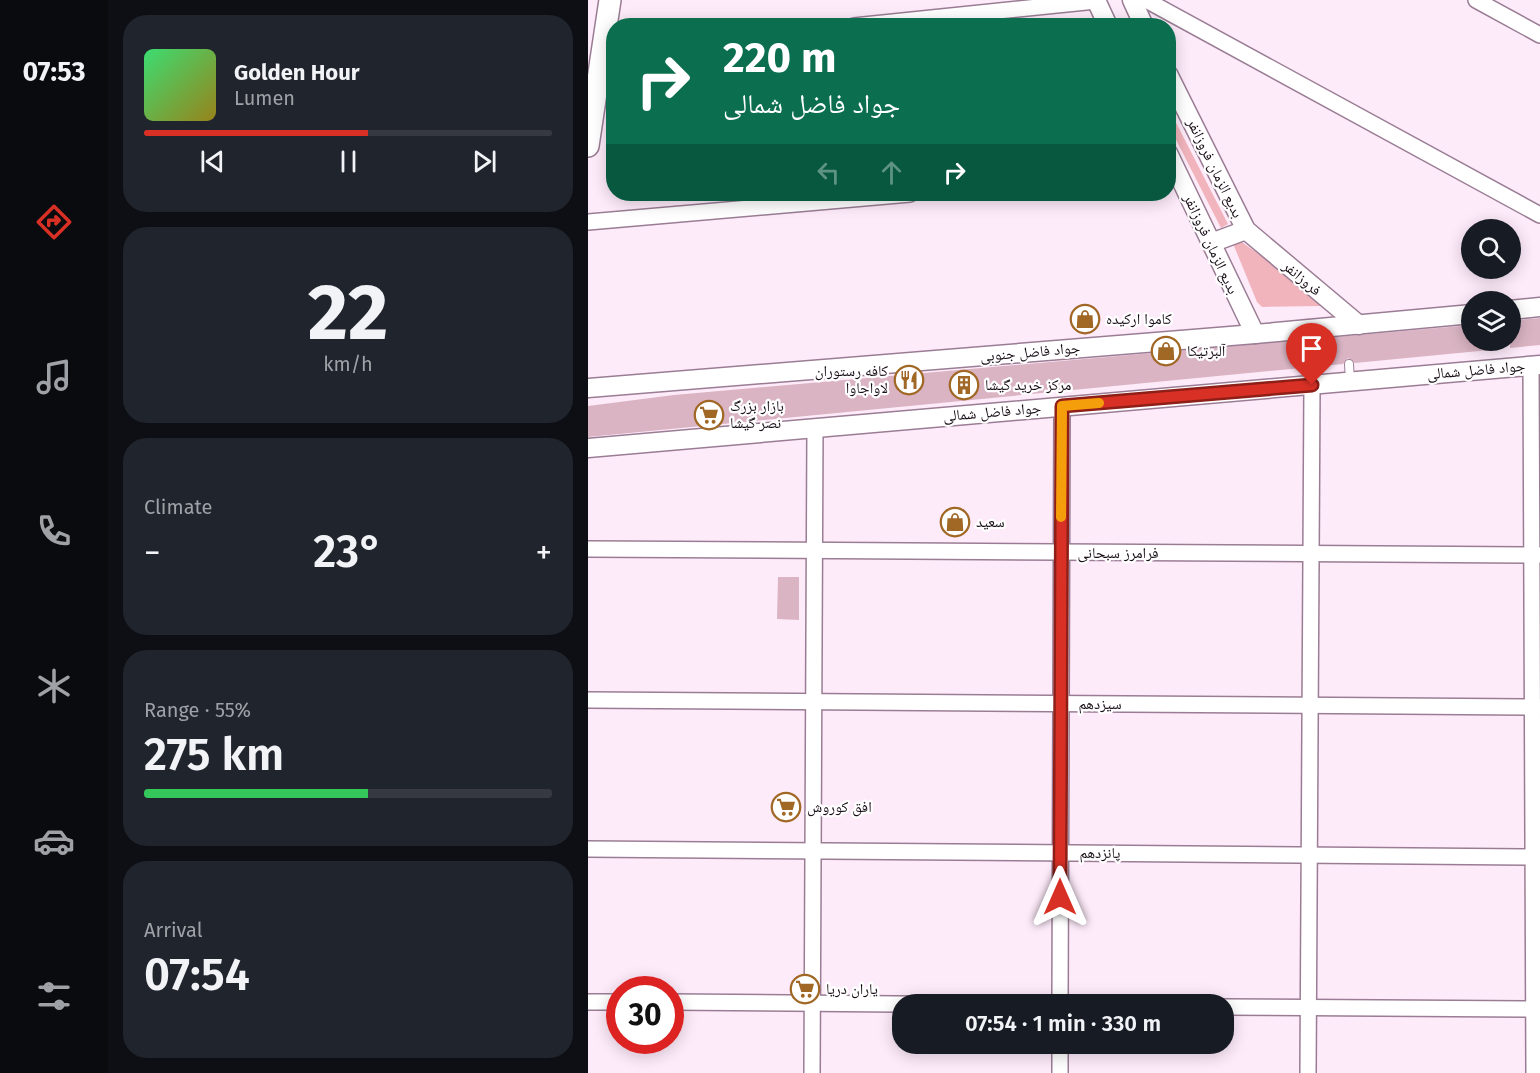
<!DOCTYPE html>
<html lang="en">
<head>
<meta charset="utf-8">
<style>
	body { margin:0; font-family:"Fira Sans","Noto Naskh Arabic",sans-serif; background:#20242c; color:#f1f3f6; height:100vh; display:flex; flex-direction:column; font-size:22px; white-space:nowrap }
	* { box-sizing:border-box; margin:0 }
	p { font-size:20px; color:#9ea1a6 }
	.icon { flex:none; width:33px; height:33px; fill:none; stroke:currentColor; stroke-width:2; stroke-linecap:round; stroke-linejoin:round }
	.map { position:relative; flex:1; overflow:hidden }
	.side { display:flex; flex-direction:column; gap:15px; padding:15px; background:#0d0f14; width:480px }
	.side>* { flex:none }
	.hud { position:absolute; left:18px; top:18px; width:570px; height:183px; border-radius:24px; box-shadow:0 3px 15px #0003; background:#0b6e4f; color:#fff; overflow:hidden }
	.tools { position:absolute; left:873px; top:219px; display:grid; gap:12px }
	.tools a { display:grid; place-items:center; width:60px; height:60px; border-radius:50%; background:#171b24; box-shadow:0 3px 15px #0003; font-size:30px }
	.speed { position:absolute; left:18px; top:976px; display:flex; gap:12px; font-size:30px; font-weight:700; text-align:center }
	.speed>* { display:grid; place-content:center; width:78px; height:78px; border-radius:50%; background:#171b24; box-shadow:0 3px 15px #0003; line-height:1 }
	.speed .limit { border:9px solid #d22; background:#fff; color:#111 }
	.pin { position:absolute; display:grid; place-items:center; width:51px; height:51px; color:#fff; margin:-62px -26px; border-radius:50% 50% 50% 0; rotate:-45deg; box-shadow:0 0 6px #0007 }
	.pin .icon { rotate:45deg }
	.me { position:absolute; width:66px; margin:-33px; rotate:0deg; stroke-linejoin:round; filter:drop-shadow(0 0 4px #0008) }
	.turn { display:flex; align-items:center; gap:21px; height:126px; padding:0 18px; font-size:27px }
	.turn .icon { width:78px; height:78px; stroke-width:2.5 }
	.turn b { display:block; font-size:42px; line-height:51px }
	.lanes { display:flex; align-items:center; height:57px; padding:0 18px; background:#0003; justify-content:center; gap:30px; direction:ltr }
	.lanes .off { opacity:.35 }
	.big { font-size:45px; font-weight:600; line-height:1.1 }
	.side .card { flex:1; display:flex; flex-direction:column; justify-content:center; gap:9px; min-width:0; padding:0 21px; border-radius:24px; background:#20242c }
	.side .dial { align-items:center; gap:0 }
	.dial b { font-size:78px; line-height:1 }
	.song { display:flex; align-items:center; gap:18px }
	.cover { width:72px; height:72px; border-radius:9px; background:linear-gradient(135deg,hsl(140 70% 55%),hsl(50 70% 35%)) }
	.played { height:6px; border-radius:3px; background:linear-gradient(90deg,#d93025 55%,#363941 55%) }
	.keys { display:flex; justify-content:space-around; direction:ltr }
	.heat { display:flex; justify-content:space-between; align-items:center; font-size:33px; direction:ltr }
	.charge { height:9px; border-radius:4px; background:linear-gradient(90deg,#34c759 55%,#363941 0) }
	.trip { position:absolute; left:304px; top:994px; width:342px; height:60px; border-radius:24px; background:#171b24; box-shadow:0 3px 15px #0003; font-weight:600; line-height:60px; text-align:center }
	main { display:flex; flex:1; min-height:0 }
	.dock { display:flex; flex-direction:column; width:108px; justify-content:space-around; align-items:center; background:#090b0e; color:#9ea1a6 }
	.dock .icon { width:42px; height:42px }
	.dock .selected { color:#d93025 }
	.dock b { font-size:27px; color:#f1f3f6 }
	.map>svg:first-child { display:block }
</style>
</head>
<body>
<main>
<nav class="dock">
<b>07:53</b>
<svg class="icon selected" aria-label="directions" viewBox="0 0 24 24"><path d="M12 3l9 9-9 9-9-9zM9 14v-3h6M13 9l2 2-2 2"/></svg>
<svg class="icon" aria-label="music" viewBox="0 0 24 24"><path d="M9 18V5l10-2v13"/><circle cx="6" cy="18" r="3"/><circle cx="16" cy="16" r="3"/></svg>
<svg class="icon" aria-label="phone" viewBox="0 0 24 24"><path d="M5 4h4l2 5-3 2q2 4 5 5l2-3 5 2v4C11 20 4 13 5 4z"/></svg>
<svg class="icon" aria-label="climate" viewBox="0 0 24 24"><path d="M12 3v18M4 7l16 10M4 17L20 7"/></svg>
<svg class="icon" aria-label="car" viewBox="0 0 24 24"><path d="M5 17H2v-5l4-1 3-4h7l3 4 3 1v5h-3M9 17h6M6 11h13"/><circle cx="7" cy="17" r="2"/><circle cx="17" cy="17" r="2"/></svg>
<svg class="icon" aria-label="filters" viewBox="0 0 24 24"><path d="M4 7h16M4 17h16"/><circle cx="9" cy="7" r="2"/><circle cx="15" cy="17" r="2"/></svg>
</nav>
<section class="side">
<div class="card">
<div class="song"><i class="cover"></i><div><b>Golden Hour</b><p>Lumen</p></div></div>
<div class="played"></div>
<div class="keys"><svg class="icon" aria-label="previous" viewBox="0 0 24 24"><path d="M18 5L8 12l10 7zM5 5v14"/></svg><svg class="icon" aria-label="pause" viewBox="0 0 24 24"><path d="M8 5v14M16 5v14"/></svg><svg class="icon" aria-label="next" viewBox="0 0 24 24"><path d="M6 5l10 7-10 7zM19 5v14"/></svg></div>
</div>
<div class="card dial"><b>22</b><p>km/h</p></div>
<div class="card"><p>Climate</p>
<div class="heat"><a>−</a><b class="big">23°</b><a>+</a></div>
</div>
<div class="card"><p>Range · 55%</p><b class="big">275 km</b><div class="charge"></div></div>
<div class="card"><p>Arrival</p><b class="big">07:54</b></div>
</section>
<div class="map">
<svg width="952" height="1073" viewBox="0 0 952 1073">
	<rect width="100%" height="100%" fill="#feebfa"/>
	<g fill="#f1b4bc">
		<polygon points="580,107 640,224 633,228 581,126"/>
		<polygon points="648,238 736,300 733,306 674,307 669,302 644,241"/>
	</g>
	<g fill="#dab4c3">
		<polygon points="952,318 952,345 922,348 922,321"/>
		<polygon points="884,325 884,340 912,340 912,349 767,363 760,358 755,364 0,437 0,406 86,395"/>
		<polygon points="190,577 211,577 211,620 189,619"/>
	</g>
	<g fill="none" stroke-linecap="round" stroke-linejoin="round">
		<g stroke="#9a7d94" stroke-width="10">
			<polyline id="service" points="761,364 762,381"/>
		</g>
		<g stroke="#9a7d94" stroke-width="18">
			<g id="minor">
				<polyline points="558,0 952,215"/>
				<polyline points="888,0 952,35"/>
				<polyline points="266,26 508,1"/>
				<polyline points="0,222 322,194"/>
				<polyline points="943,365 946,1073"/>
				<polyline points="0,549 952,555"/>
				<polyline points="0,700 952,707"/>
				<polyline points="0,849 952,857"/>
				<polyline points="0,1002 32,1002"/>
				<polyline points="82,1002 418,1005"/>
				<polyline points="472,1005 474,406"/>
				<polyline points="636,1007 952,1009"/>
				<polyline points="224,1073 227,428"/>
				<polyline points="472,1073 472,1044"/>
				<polyline points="720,1073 724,385"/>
			</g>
		</g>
		<g stroke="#9a7d94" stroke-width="21">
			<g id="tertiary">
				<polyline points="508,0 520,26"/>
				<polyline points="544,0 556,26"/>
				<polyline points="580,74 658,230 771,325"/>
				<polyline points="580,153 667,334"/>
				<polyline points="623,243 658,230"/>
				<polyline points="922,310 952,307"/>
				<polyline points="0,388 667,334 884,314"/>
				<polyline points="0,448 952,365"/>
			</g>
		</g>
		<g stroke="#9a7d94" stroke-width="24">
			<polyline id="secondary" points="0,146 22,0"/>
		</g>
		<use href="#service" stroke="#fff" stroke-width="8"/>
		<use href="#minor" stroke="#fff" stroke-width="15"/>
		<use href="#tertiary" stroke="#fff" stroke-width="18"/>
		<use href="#secondary" stroke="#fff" stroke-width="21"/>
	</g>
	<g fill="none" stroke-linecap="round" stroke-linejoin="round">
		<g stroke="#8d1f18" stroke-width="15">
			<polyline id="route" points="472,897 474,406 724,385"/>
		</g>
		<use href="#route" stroke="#d93025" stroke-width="10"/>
		<polyline stroke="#f59e0b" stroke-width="10" points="473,517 474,406 511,403"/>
	</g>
	<defs>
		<g id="shop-ring" transform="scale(1.5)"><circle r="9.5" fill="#fff" stroke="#a06725" stroke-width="1.5"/><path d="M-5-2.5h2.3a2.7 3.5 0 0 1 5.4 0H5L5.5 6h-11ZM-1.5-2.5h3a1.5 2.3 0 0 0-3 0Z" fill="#a06725"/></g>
		<g id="restaurant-ring" transform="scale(1.5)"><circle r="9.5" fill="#fff" stroke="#a06725" stroke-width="1.5"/><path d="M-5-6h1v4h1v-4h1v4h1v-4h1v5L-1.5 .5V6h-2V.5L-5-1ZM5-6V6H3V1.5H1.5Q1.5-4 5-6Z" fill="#a06725"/></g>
		<g id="building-ring" transform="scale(1.5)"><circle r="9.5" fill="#fff" stroke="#a06725" stroke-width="1.5"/><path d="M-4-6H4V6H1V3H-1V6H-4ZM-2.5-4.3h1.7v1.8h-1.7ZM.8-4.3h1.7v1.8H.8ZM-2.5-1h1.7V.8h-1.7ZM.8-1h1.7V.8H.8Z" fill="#a06725"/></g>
		<g id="supermarket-ring" transform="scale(1.5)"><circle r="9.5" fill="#fff" stroke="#a06725" stroke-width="1.5"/><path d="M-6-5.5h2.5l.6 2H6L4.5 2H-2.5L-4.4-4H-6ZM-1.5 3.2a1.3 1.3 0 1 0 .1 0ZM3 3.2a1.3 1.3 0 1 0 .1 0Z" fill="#a06725"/></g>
	</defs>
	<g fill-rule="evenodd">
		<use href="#shop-ring" x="497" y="319"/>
		<use href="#shop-ring" x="578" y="351"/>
		<use href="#restaurant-ring" x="321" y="380"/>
		<use href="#building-ring" x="376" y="385"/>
		<use href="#supermarket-ring" x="121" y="415"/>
		<use href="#shop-ring" x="367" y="522"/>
		<use href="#supermarket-ring" x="198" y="807"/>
		<use href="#supermarket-ring" x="217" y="989"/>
	</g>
	<g text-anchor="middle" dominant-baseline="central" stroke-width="4.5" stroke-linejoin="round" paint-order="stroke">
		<g font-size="15" fill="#170d15" stroke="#fff">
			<text transform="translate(627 168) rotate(64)">بدیع الزمان فروزانفر</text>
			<text transform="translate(623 244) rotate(65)">بدیع‌ الزمان فروزانفر</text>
			<text transform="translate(714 278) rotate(40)">فروزانفر</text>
			<text transform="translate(442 352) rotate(-5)">جواد فاضل جنوبی</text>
			<text transform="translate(888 370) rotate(-5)">جواد فاضل شمالی</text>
			<text transform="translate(404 412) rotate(-5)">جواد فاضل شمالی</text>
			<text x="530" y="553">فرامرز سبحانی</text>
			<text x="512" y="704">سیزدهم</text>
			<text x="512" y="853">پانزدهم</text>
		</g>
		<g font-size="15" fill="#170d15" stroke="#fff" text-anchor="start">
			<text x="518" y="319">کاموا ارکیده</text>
			<text x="599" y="351">آلبرتیکا</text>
			<text x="300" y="371" text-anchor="end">کافه رستوران<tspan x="300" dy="17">لاواجاوا</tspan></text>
			<text x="397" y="385">مرکز خرید گیشا</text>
			<text x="142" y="406">بازار بزرگ<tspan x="142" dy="17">نصر گیشا</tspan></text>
			<text x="388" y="522">سعید</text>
			<text x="219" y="807">افق کوروش</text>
			<text x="238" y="989">یاران دریا</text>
		</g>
	</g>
</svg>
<div class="tools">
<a><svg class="icon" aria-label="search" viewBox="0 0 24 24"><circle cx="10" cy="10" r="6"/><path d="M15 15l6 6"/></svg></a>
<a><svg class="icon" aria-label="layers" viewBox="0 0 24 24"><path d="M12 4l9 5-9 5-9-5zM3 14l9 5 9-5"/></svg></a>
</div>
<div class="speed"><div class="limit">30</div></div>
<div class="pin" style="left:724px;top:385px;background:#d93025"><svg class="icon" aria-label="arrive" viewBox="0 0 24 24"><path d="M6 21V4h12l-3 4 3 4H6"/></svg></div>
<svg class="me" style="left:472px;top:897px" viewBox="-20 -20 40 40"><path d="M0-17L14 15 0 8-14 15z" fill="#d93025" stroke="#fff" stroke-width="4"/></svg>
<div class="trip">07:54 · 1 min · 330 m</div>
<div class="hud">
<div class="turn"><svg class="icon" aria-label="right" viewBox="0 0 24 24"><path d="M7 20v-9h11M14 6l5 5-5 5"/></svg><div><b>220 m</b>جواد فاضل شمالی</div></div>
<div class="lanes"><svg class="icon off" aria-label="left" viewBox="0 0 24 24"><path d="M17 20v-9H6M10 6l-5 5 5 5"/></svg><svg class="icon off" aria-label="ahead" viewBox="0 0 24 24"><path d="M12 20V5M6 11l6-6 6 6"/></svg><svg class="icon" aria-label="right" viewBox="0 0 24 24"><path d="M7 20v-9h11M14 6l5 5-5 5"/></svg></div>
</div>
</div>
</main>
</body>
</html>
